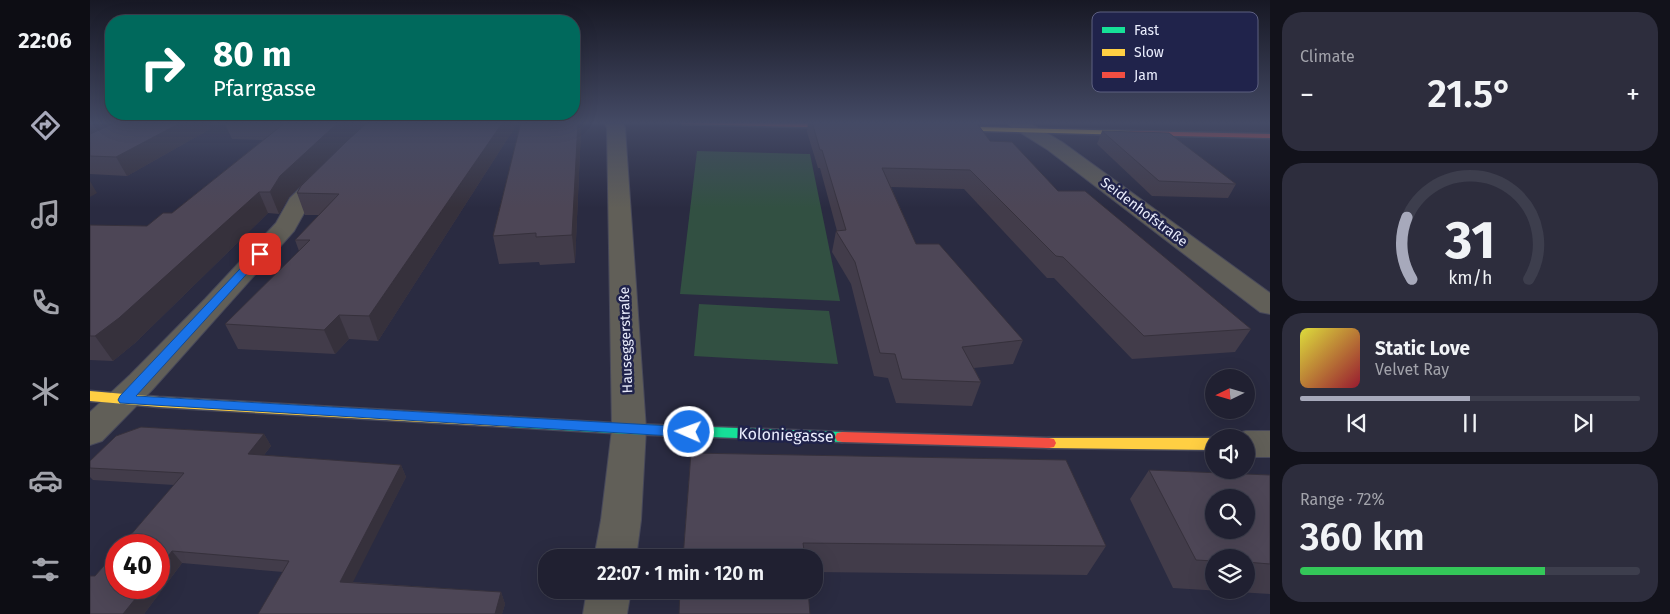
<!DOCTYPE html>
<html lang="en">
<head>
<meta charset="utf-8">
<style>
	body { margin:0; font-family:"Fira Sans",sans-serif; background:#2d2d3d; color:#f1f3f6; height:100vh; display:flex; flex-direction:column; font-size:19px; white-space:nowrap }
	* { box-sizing:border-box; margin:0 }
	p { font-size:16px; color:#a2a3ab }
	.icon { flex:none; width:28px; height:28px; fill:none; stroke:currentColor; stroke-width:2; stroke-linecap:round; stroke-linejoin:round }
	.map { position:relative; flex:1; overflow:hidden }
	.details { display:flex; flex-direction:column; gap:12px; padding:12px; background:#12121b; width:400px }
	.details>* { flex:none }
	.banner { position:absolute; left:15px; top:15px; width:475px; height:105px; border-radius:20px; box-shadow:0 5px 20px #0002,0 0 0 1px #3d3e4d; background:#00695c; color:#fff; overflow:hidden }
	.needle { width:32px; rotate:265deg }
	.controls { position:absolute; left:1115px; top:369px; display:grid; gap:10px }
	.controls a { display:grid; place-items:center; width:50px; height:50px; border-radius:50%; background:#202031; box-shadow:0 5px 20px #0002,0 0 0 1px #3d3e4d; font-size:25px }
	.speed { position:absolute; left:15px; top:534px; display:flex; gap:10px; font-size:25px; font-weight:700; text-align:center }
	.speed>* { display:grid; place-content:center; width:65px; height:65px; border-radius:50%; background:#202031; box-shadow:0 5px 20px #0002,0 0 0 1px #3d3e4d; line-height:1 }
	.speed .limit { border:8px solid #d22; background:#fff; color:#111 }
	.pin { position:absolute; display:grid; place-items:center; width:42px; height:42px; color:#fff; margin:-21px; border-radius:10px; box-shadow:0 2px 8px #0006 }
	.me { position:absolute; width:55px; margin:-28px; rotate:272deg; stroke-linejoin:round; filter:drop-shadow(0 0 4px #0008) }
	.turn { display:flex; align-items:center; gap:18px; height:105px; padding:0 25px; font-size:22px }
	.turn .icon { width:65px; height:65px; stroke-width:2.5 }
	.turn b { display:block; font-size:35px; line-height:42px }
	.big { font-size:38px; font-weight:600; line-height:1.1 }
	.details .tile { flex:1; display:flex; flex-direction:column; justify-content:center; gap:8px; min-width:0; padding:0 18px; border-radius:20px; background:#2d2d3d }
	.details .dial { align-items:center; gap:0 }
	.dial svg { height:130px; overflow:visible; fill:none; stroke:#3d3e4d; stroke-width:7; stroke-linecap:round; text-anchor:middle }
	.dial text { fill:#f1f3f6; stroke:none }
	.song { display:flex; align-items:center; gap:15px }
	.cover { width:60px; height:60px; border-radius:8px; background:linear-gradient(135deg,hsl(60 70% 55%),hsl(350 70% 35%)) }
	.played { height:5px; border-radius:2px; background:linear-gradient(90deg,#a7a9bb 50%,#3d3e4d 50%) }
	.keys { display:flex; justify-content:space-around; direction:ltr }
	.heat { display:flex; justify-content:space-between; align-items:center; font-size:28px; direction:ltr }
	.charge { height:8px; border-radius:4px; background:linear-gradient(90deg,#34c759 72%,#3d3e4d 0) }
	.trip { position:absolute; left:448px; top:549px; width:285px; height:50px; border-radius:20px; background:#202031; box-shadow:0 5px 20px #0002,0 0 0 1px #3d3e4d; font-weight:600; line-height:50px; text-align:center }
	main { display:flex; flex:1; min-height:0 }
	.dock { display:flex; flex-direction:column; width:90px; justify-content:space-around; align-items:center; background:#0d0d14; color:#a2a3ab }
	.dock .icon { width:35px; height:35px }
	.dock .current { color:#a7a9bb }
	.dock b { font-size:22px; color:#f1f3f6 }
	.map>svg:first-child { display:block }
</style>
</head>
<body>
<main>
<nav class="dock">
<b>22:06</b>
<svg class="icon current" aria-label="directions" viewBox="0 0 24 24"><path d="M12 3l9 9-9 9-9-9zM9 14v-3h6M13 9l2 2-2 2"/></svg>
<svg class="icon" aria-label="music" viewBox="0 0 24 24"><path d="M9 18V5l10-2v13"/><circle cx="6" cy="18" r="3"/><circle cx="16" cy="16" r="3"/></svg>
<svg class="icon" aria-label="phone" viewBox="0 0 24 24"><path d="M5 4h4l2 5-3 2q2 4 5 5l2-3 5 2v4C11 20 4 13 5 4z"/></svg>
<svg class="icon" aria-label="climate" viewBox="0 0 24 24"><path d="M12 3v18M4 7l16 10M4 17L20 7"/></svg>
<svg class="icon" aria-label="car" viewBox="0 0 24 24"><path d="M5 17H2v-5l4-1 3-4h7l3 4 3 1v5h-3M9 17h6M6 11h13"/><circle cx="7" cy="17" r="2"/><circle cx="17" cy="17" r="2"/></svg>
<svg class="icon" aria-label="filters" viewBox="0 0 24 24"><path d="M4 7h16M4 17h16"/><circle cx="9" cy="7" r="2"/><circle cx="15" cy="17" r="2"/></svg>
</nav>
<div class="map">
<svg width="1180" height="614" viewBox="0 0 1180 614">
	<rect width="100%" height="100%" fill="#2a2b41"/>
	<g fill="#325042">
		<polygon points="607,151 720,154 750,301 590,294"/>
		<polygon points="609,304 739,311 748,364 604,356"/>
	</g>
	<g fill="none" stroke-linecap="round" stroke-linejoin="round">
		<g stroke="#47485a" stroke-width="2">
			<g id="street">
				<polygon points="282,122 301,122 263,158 218,206 204,231 62,390 12,441 0,445 0,412 40,375 115,299 186,223 200,198 249,150"/>
				<polygon points="514,122 532,122 535,128 556,429 551,520 546,558 504,558 511,520 522,429 517,128"/>
				<polygon points="918,122 938,122 972,142 1180,293 1180,314 1170,312 958,150 920,126"/>
				<polygon points="1156,431 1180,431 1180,457 1156,457 1156,438 1142,438 1144,434"/>
				<polygon points="497,590 541,590 537,614 493,614"/>
			</g>
		</g>
		<g stroke="#47485a" stroke-width="3">
			<polygon id="fast" points="421,417 539,424 752,432 757,433 759,437 757,441 752,442 539,434 421,427 416,426 414,422 416,418"/>
		</g>
		<g stroke="#47485a" stroke-width="3">
			<g id="slow">
				<polygon points="851,126 1042,131 1046,133 1042,135 854,130 850,128"/>
				<polygon points="0,391 69,397 421,417 426,418 428,422 426,426 421,427 69,407 0,401"/>
				<polygon points="959,438 1124,438 1124,450 959,448 954,447 952,443 954,439"/>
			</g>
		</g>
		<g stroke="#47485a" stroke-width="3">
			<g id="jam">
				<polygon points="589,122 756,124 760,126 756,128 592,124"/>
				<polygon points="1039,131 1180,134 1180,138 1042,135 1038,133"/>
				<polygon points="752,432 959,438 964,439 966,443 964,447 959,448 752,442 747,441 745,437 747,433"/>
			</g>
		</g>
		<use href="#street" fill="#615f58" fill-rule="evenodd"/>
		<use href="#fast" fill="#16e098" fill-rule="evenodd"/>
		<use href="#slow" fill="#ffcf43" fill-rule="evenodd"/>
		<use href="#jam" fill="#f24e42" fill-rule="evenodd"/>
	</g>
	<g fill="#423c4a" fill-rule="evenodd">
		<polygon points="0,122 117,122 120,129 37,176 0,174"/>
		<polygon points="134,122 424,122 425,127 288,341 259,339 245,354 148,349 135,324 209,251 205,240 229,215 215,215 207,193 258,140 248,149 199,197 189,214 178,213 45,343 23,361 0,360 0,225 57,226 82,213 173,140 142,139"/>
		<polygon points="431,122 491,122 491,130 485,263 450,265 449,262 409,264 403,236"/>
		<polygon points="718,122 886,122 900,141 968,191 1161,329 1145,352 1042,359 964,278 957,278 874,189 801,187 826,244 933,340 923,364 884,368 891,382 882,406 806,403 798,378 784,376 761,284 742,252 746,231 747,231 730,168 728,168 717,132"/>
		<polygon points="1012,131 1146,184 1138,198 1062,196 1007,144"/>
		<polygon points="51,427 174,434 181,446 174,455 311,465 316,477 262,582 411,592 415,604 412,614 168,614 193,572 92,563 54,614 0,614 0,576 5,576 26,552 26,588 69,588 69,545 32,545 84,485 3,480 0,477 0,461 26,436"/>
		<polygon points="601,453 1016,546 997,575 724,572 724,558 593,558"/>
		<path d="M1059,470L1180,475V594L1083,588L1040,499ZM1124,558H1156V590H1124Z"/>
	</g>
	<g fill="#36313c">
		<polygon points="0,122 32,122 0,141"/>
		<polygon points="92,122 117,122 120,129 37,176 26,157"/>
		<polygon points="251,122 279,122 248,149 199,197 189,214 180,192 190,176 241,129"/>
		<polygon points="413,122 424,122 425,127 288,341 279,316"/>
		<polygon points="488,122 491,122 491,130 485,263 482,235"/>
		<polygon points="0,181 7,193 0,197"/>
		<polygon points="169,192 178,213 45,343 23,361 5,336"/>
		<polygon points="249,315 259,339 245,354 234,330"/>
		<polygon points="174,434 181,446 165,466 158,454"/>
		<polygon points="311,465 316,477 257,594 250,582"/>
		<polygon points="82,551 92,563 54,614 33,614 54,588 69,588 69,568"/>
		<polygon points="411,592 415,604 412,614 405,614"/>
	</g>
	<g fill="#4d4656" stroke="#36313c" fill-rule="evenodd">
		<polygon points="27,122 92,122 26,157 0,156 0,134"/>
		<polygon points="196,122 251,122 241,129 190,176 180,192 169,192 29,318 5,336 0,336 0,225 57,226 73,213 82,213"/>
		<polygon points="278,122 413,122 279,316 249,315 234,330 135,324 220,240 205,240 249,194 207,193 211,186 258,140"/>
		<polygon points="431,122 488,122 482,235 446,237 446,233 403,236"/>
		<polygon points="722,122 886,122 900,141 922,142 968,191 995,191 1161,329 1054,336 973,257 966,256 880,170 792,168 826,244 849,244 933,340 872,347 891,382 812,379 805,354 790,353 765,262 746,231 756,230 732,150 730,150"/>
		<polygon points="1012,131 1079,133 1146,184 1069,181"/>
		<polygon points="51,427 174,434 158,454 311,465 250,582 411,592 405,614 168,614 199,561 82,551 69,568 69,545 32,545 94,473 0,468 0,461 26,436"/>
		<polygon points="601,453 976,460 1016,546 713,543 715,558 593,558"/>
		<path d="M1059,470L1180,475V564L1156,562V558H1124V561L1106,560ZM1124,498H1156V530H1124Z"/>
		<polygon points="26,552 26,588 54,588 33,614 0,614 0,576 5,576"/>
		<polygon points="590,590 718,590 720,614 589,614"/>
	</g>
	<linearGradient id="sky" x2="0" y2="1"><stop stop-color="#171824"/><stop offset="0.59" stop-color="#444a65"/><stop offset="1" stop-color="#444a65" stop-opacity="0"/></linearGradient>
	<rect width="1180" height="208" fill="url(#sky)"/>
	<polygon fill="#1a73e8" stroke="#114b97" points="170,251 173,252 173,256 46,396 599,427 604,428 606,432 604,436 599,437 30,403 28,400 30,396 166,252"/>
	<g text-anchor="middle" dominant-baseline="central" stroke-width="5" stroke-linejoin="round" paint-order="stroke">
		<g font-size="14" fill="#eaedfd" stroke="#20234b">
			<text transform="translate(1054 212) rotate(37)">Seidenhofstraße</text>
			<text transform="translate(536 340) rotate(-92)">Hauseggerstraße</text>
		</g>
		<g font-size="16" fill="#eaedfd" stroke="#20234b">
			<text transform="translate(696 435) rotate(2)">Koloniegasse</text>
		</g>
	</g>
	<rect x="1002" y="12" width="166" height="80" rx="8" fill="#20234b" stroke="#5d6080" stroke-width="1"/>
	<rect x="1012" y="27" width="23" height="6" fill="#16e098"/>
	<rect x="1012" y="49" width="23" height="7" fill="#ffcf43"/>
	<rect x="1012" y="72" width="23" height="6" fill="#f24e42"/>
	<g font-size="14" fill="#eaedfd">
		<text x="1044" y="35">Fast</text>
		<text x="1044" y="57">Slow</text>
		<text x="1044" y="80">Jam</text>
	</g>
</svg>
<div class="controls">
<a><svg class="needle" viewBox="-14 -14 28 28"><path d="M0-13l5 13h-10z" fill="#e53935"/><path d="M0 13l5-13h-10z" fill="#a2a3ab"/></svg></a>
<a><svg class="icon" aria-label="sound" viewBox="0 0 24 24"><path d="M4 9h4l5-4v14l-5-4H4zM17 9q2 3 0 6"/></svg></a>
<a><svg class="icon" aria-label="search" viewBox="0 0 24 24"><circle cx="10" cy="10" r="6"/><path d="M15 15l6 6"/></svg></a>
<a><svg class="icon" aria-label="layers" viewBox="0 0 24 24"><path d="M12 4l9 5-9 5-9-5zM3 14l9 5 9-5"/></svg></a>
</div>
<div class="speed"><div class="limit">40</div></div>
<div class="pin" style="left:170px;top:254px;background:#d93025"><svg class="icon" aria-label="arrive" viewBox="0 0 24 24"><path d="M6 21V4h12l-3 4 3 4H6"/></svg></div>
<svg class="me" style="left:599px;top:432px" viewBox="-20 -20 40 40"><circle r="17" fill="#1a73e8" stroke="#fff" stroke-width="3"/><path d="M0-11L8 9 0 5-8 9z" fill="#fff"/></svg>
<div class="trip">22:07 · 1 min · 120 m</div>
<div class="banner">
<div class="turn"><svg class="icon" aria-label="right" viewBox="0 0 24 24"><path d="M7 20v-9h11M14 6l5 5-5 5"/></svg><div><b>80 m</b>Pfarrgasse</div></div>
</div>
</div>
<section class="details">
<div class="tile"><p>Climate</p>
<div class="heat"><a>−</a><b class="big">21.5°</b><a>+</a></div>
</div>
<div class="tile dial"><svg viewBox="0 0 100 80">
<path d="M14 69A42 42 0 1 1 86 69"/>
<path d="M14 69A42 42 0 0 1 11 31" stroke="#a7a9bb"/>
<text x="50" y="56" font-size="32" font-weight="700">31</text>
<text x="50" y="72" font-size="11">km/h</text>
</svg></div>
<div class="tile">
<div class="song"><i class="cover"></i><div><b>Static Love</b><p>Velvet Ray</p></div></div>
<div class="played"></div>
<div class="keys"><svg class="icon" aria-label="previous" viewBox="0 0 24 24"><path d="M18 5L8 12l10 7zM5 5v14"/></svg><svg class="icon" aria-label="pause" viewBox="0 0 24 24"><path d="M8 5v14M16 5v14"/></svg><svg class="icon" aria-label="next" viewBox="0 0 24 24"><path d="M6 5l10 7-10 7zM19 5v14"/></svg></div>
</div>
<div class="tile"><p>Range · 72%</p><b class="big">360 km</b><div class="charge"></div></div>
</section>
</main>
</body>
</html>
